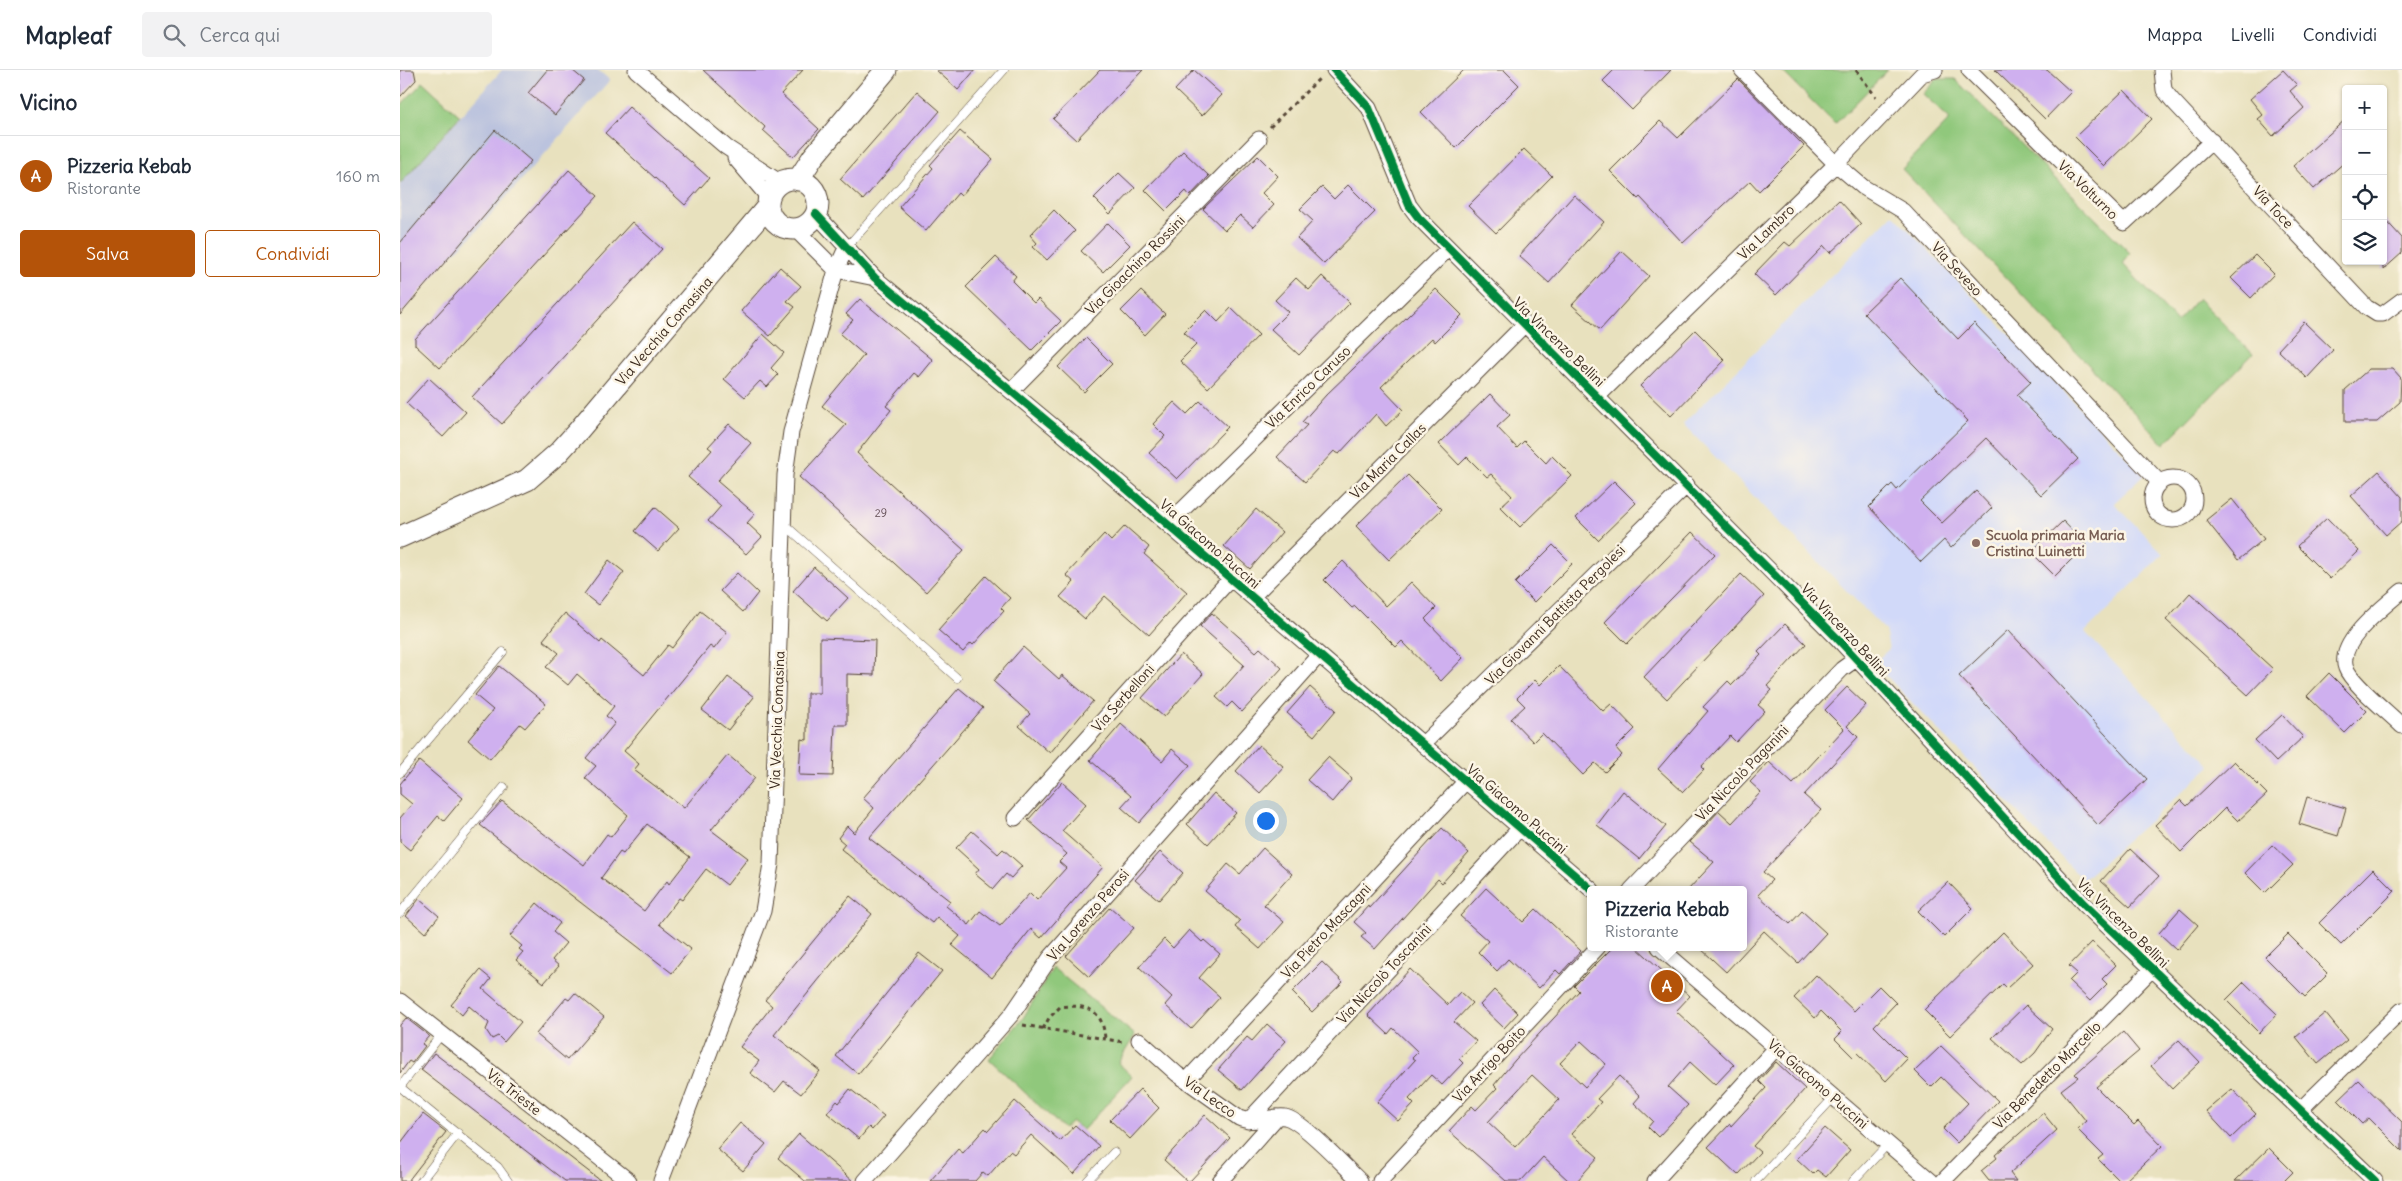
<!DOCTYPE html>
<html lang="it">
<meta charset="utf-8">
<style>
:root{--surface:#fff;--page:#f2f2f3;--text:#1f2937;--muted:#747a83;--line:#e0e1e3;--accent:#b45309}
body{margin:0;font-family:Delius,sans-serif;background:var(--page);color:var(--text)}
.controls{position:absolute;right:15px;top:15px;display:grid;overflow:hidden;border-radius:5px;box-shadow:0 1px 4px #0004}
.controls button{width:45px;height:45px;display:grid;place-items:center;padding:0;border:0;border-bottom:1px solid var(--line);background:var(--surface);color:var(--text);font:25px sans-serif}
.you{position:absolute;left:865px;top:750px;width:18px;height:18px;margin:-12px;border:4px solid #fff;border-radius:50%;background:#1a73e8;box-shadow:0 0 0 8px #1a73e833}
.badge{display:grid;place-items:center;width:32px;height:32px;border-radius:50%;background:var(--accent);color:#fff;font-size:16px;font-weight:700}
.pin{position:absolute;translate:-50% -50%;border:2px solid #fff;box-shadow:0 1px 5px #0006}
.popup{position:absolute;left:1187px;top:816px;width:160px;height:65px;box-sizing:border-box;display:grid;place-content:center;border-radius:5px;background:var(--surface);filter:drop-shadow(0 1px 4px #0005);font-size:16px;white-space:nowrap;color:var(--muted)}
.popup b{font-size:19px;color:var(--text)}
.popup::after{content:'';position:absolute;left:50%;top:100%;margin-left:-10px;border:10px solid transparent;border-top-color:var(--surface)}
.list{margin:0;padding:0;list-style:none}
h2{display:flex;justify-content:space-between;align-items:center;height:65px;margin:0;padding:0 20px;font-size:21px}
h2 small{font-size:16px;font-weight:400;color:var(--muted)}
.list li{display:grid;grid-template-columns:32px 1fr auto;gap:15px;align-items:center;box-sizing:border-box;height:80px;padding:0 20px;border-top:1px solid var(--line)}
.list b{display:block;font-size:19px;white-space:nowrap}
.list p{margin:0;font-size:16px;white-space:nowrap;color:var(--muted)}
.list em{font-size:16px;font-style:normal;color:var(--muted)}
.actions{display:flex;gap:10px;padding:15px 20px}
.actions a{flex:1;padding:11px 0;border:1px solid var(--accent);border-radius:5px;text-align:center;font-size:18px;color:var(--accent)}
.actions .main{background:var(--accent);color:#fff}
.icon{flex:none;width:28px;height:28px;fill:none;stroke:currentColor;stroke-width:2;stroke-linecap:round;stroke-linejoin:round}
.map{position:relative;flex:none;width:2002px;height:1111px;overflow:hidden}
header{display:flex;align-items:center;gap:30px;box-sizing:border-box;height:70px;padding:0 25px;background:var(--surface);border-bottom:1px solid var(--line)}
header strong{font-size:24px}
nav{display:flex;gap:28px;margin-inline-start:auto;font-size:18px}
.search{width:350px;height:45px;background:var(--page);display:flex;align-items:center;gap:12px;box-sizing:border-box;padding:0 18px;border-radius:5px;color:var(--muted);font-size:19px}
main{display:flex}
aside{flex:1;background:var(--surface)}
.map>svg:first-child{display:block}
</style>
<header>
<strong>Mapleaf</strong>
<div class="search"><svg class="icon" aria-label="search" viewBox="0 0 24 24"><circle cx="10" cy="10" r="6"/><path d="M15 15l6 6"/></svg>Cerca qui</div>
<nav><a>Mappa</a><a>Livelli</a><a>Condividi</a></nav>
</header>
<main>
<aside>
<h2>Vicino<small></small></h2>
<ul class="list">
<li><span class="badge">A</span><div><b>Pizzeria Kebab</b><p>Ristorante</p></div><em>160 m</em></li>
</ul>
<div class="actions"><a class="main">Salva</a><a>Condividi</a></div>
</aside>
<div class="map">
<svg width="2002" height="1111" viewBox="0 0 2002 1111">
<rect width="100%" height="100%" fill="#fcf5e5"/>
<filter id="ink" filterUnits="userSpaceOnUse"><feTurbulence type="fractalNoise" baseFrequency=".02" numOctaves="2"/><feDisplacementMap in="SourceGraphic" scale="10" xChannelSelector="R" yChannelSelector="G"/><feConvolveMatrix kernelMatrix="1 2 1 2 8 2 1 2 1" color-interpolation-filters="sRGB"/></filter>
<filter id="wash" filterUnits="userSpaceOnUse"><feTurbulence type="fractalNoise" baseFrequency=".0096" numOctaves="4" result="noise"/><feDisplacementMap in="SourceGraphic" scale="20" xChannelSelector="R" yChannelSelector="G"/><feGaussianBlur stdDeviation="1.12" result="paint"/><feColorMatrix in="noise" values="0 0 0 0 0 0 0 0 0 0 0 0 0 0 0 0 0 1.4 0 .05"/><feComposite in="paint" operator="in"/></filter>
<g filter="url(#wash)">
<rect width="100%" height="100%" fill="#e8e1be"/>
<path fill="#d1d9f9" d="M1493 144 1744 405 1714 433 1763 484 1685 562 1811 696 1683 810 1474 593 1489 579 1485 560 1283 354Z"/>
<path fill="#bbc3de" d="M102 0H198L210 10 73 165 0 236V114Z"/>
<path fill="#90c87b" stroke="#66794c" d="M1381 0H1488L1435 54Z
M1537 9H1555L1730 183 1723 194 1777 252 1798 228 1853 284 1764 374 1502 99 1550 49 1523 24Z
M23 12 60 46 0 114V36Z
M653 898 735 965 718 993 732 1006 683 1060 672 1052 664 1059 589 989 623 948Z"/>
<g id="blocks">
<path fill="#cfb0ef" fill-rule="evenodd" d="M0 0H14L16 10 0 27Z
M147 0H172L184 10 155 45 128 23Z
M303 0H403L381 24 419 59 393 87 363 60 365 57Z
M536 0H575L558 20Z
M700 0H743L676 70 653 49Z
M794 0 822 25 802 46 775 20Z
M1064 0H1104L1119 15 1056 78 1021 42Z
M1214 0H1271L1232 40 1203 11Z
M1595 0H1647L1671 22 1645 49Z
M1883 0 1897 15 1890 21 1904 38 1873 66 1858 49 1863 45 1850 29Z
M1338 9 1404 76 1359 121 1350 111 1283 173 1240 127 1238 129 1210 101 1260 51 1278 68Z
M1724 20 1752 49 1704 96 1675 67Z
M517 21 540 41 463 130 440 109Z
M229 37 309 108 285 135 205 63Z
M1946 49V91L1914 119 1893 96Z
M95 60 131 91 0 245V173Z
M560 61 593 89 561 126 558 123 526 161 499 137 533 98 530 95Z
M1124 79 1152 106 1096 163 1068 136Z
M783 81 809 106 790 126 786 121 766 141 745 120Z
M858 86 878 106 862 123 874 135 853 157 840 145 825 160 803 139Z
M169 100 198 126 40 298 15 275V269Z
M719 103 735 118 710 144 694 128Z
M948 115 975 142 924 194 897 168 913 151 900 139 922 117 934 129Z
M1174 125 1204 152 1149 213 1119 186Z
M1439 130 1461 154 1430 183 1424 176 1376 225 1354 204 1385 172 1390 176Z
M654 140 675 161 647 190 633 177 637 173 630 165Z
M1983 147 2002 168V183L1983 200Z
M232 152 262 179 102 354 72 327Z
M708 153 730 175 703 202 681 181Z
M1222 181 1249 206 1200 260 1172 235Z
M1855 185 1874 204 1851 228 1831 208Z
M596 187 616 206 612 211 634 233 638 229 661 251 632 280 566 217Z
M380 197 401 216 387 231 395 237 370 266 341 241Z
M922 206 950 233 899 285 871 259 888 242 875 230 896 208 909 220Z
M1500 208 1558 269 1574 253 1631 312 1617 325 1678 389 1641 425 1586 368 1520 431 1542 453 1576 421 1592 438 1551 478 1544 470 1521 492 1469 437 1492 414 1497 420 1568 351 1464 243Z
M1036 219 1062 245 1035 272 1032 268 981 317 1003 340 986 356 976 344 939 384 934 381 905 412 877 387 907 355 902 352 926 325Z
M741 221 765 244 745 265 721 241Z
M460 229 533 290 519 307 514 303 486 336 491 340 457 383 564 480 526 522 399 407 446 355 422 336 464 285 440 264 453 250 446 244Z
M831 238 859 265 808 318 780 291 797 274 784 262 806 240 818 252Z
M1904 252 1933 280 1907 308 1878 280Z
M1295 260 1325 290 1271 346 1240 316Z
M363 264 384 283 371 298 378 305 367 317 360 311 345 327 324 309Z
M686 268 712 294 684 322 658 297Z
M1969 299H1993L2001 308 2000 332 1977 352H1945V320Z
M29 308 66 342 43 367 6 333Z
M1090 324 1110 345 1097 357 1117 378 1124 371 1146 393 1152 386 1172 406 1120 457 1100 437 1112 426 1091 404 1087 407 1067 387 1059 395 1039 374Z
M800 331 828 357 777 409 749 383 765 366 753 354 774 332 787 344Z
M329 354 351 373 317 411 355 444 347 453 362 467 346 484 308 451 321 436 288 407 312 380 308 377Z
M1979 401 2002 427V451L1986 465 1951 426Z
M1008 405 1042 439 989 490 956 456Z
M1214 411 1236 433 1198 470 1176 448Z
M1832 429 1864 469 1838 490 1806 450Z
M255 437 279 458 258 481 235 461Z
M856 439 882 462 850 499 824 476Z
M1927 448 1959 481 1930 509 1897 476Z
M1663 451 1686 475 1655 506 1631 482Z
M725 456 749 477 744 484 787 522 749 565 705 526 685 549 660 527 674 512 666 505 704 464 711 471Z
M1292 462 1315 484 1227 574 1205 552Z
M1153 475 1172 494 1134 532 1115 513Z
M209 490 224 502 198 535 184 524Z
M943 491 986 536 1011 512 1036 538 1025 549 1063 588 1041 611 1002 571 996 577 955 536 952 538 924 510Z
M414 497 448 528 427 551 393 521Z
M337 503 358 523 343 542 320 521Z
M1341 504 1364 526 1267 629 1244 607Z
M586 506 610 528 601 538 604 541 573 575 571 573 563 582 538 560Z
M1790 523 1873 599 1848 625 1766 550Z
M300 541 327 562 314 579 310 576 224 681 239 694 234 700 284 738 328 685 355 708 311 760 348 788 327 815 306 799 282 830 279 828 259 854 291 879 272 903 80 755 102 731 184 795 207 764 211 767 228 745 185 708 196 696 186 688 215 653 206 646 214 636 177 604 168 615 146 597 159 583 143 570 165 543 200 573 202 570 244 605 268 575 272 578ZM247 754 290 787 269 814 267 811 244 841 201 808 220 782 223 784Z
M812 543 856 582 860 578 882 598 842 642 832 632 827 637 816 627 844 595 800 556Z
M1385 554 1406 574 1367 616 1372 620 1358 635 1365 641 1336 672 1330 666 1301 697 1304 700 1283 722 1258 699 1308 641 1303 637 1328 611 1332 615 1361 585 1358 582Z
M1608 560 1747 709 1698 755 1559 606Z
M420 568 475 570 474 605 447 604V655H435L433 706 399 705 401 669 407 670V623H420Z
M623 577 659 609 662 605 693 631 650 683 619 656 630 644 593 611Z
M781 584 803 604 764 647 742 628Z
M99 596 146 634 125 658 120 654 90 689 68 670 93 640 75 625Z
M1159 596 1203 641 1211 634 1235 659 1216 678 1222 685 1205 702 1195 693 1183 705 1142 663 1133 672 1111 649 1125 636 1117 628 1135 610 1140 615Z
M1929 603 1967 641 1945 663 1907 626Z
M328 607 354 627 328 660 302 640Z
M910 617 936 640 914 666 887 643Z
M1447 617 1466 635 1447 656 1458 667 1404 725 1421 740 1363 802 1372 810 1358 825 1390 854 1402 841 1426 863 1398 893 1364 861 1326 902 1299 877H1343V820H1288L1314 792 1290 772 1319 741 1332 753 1361 722 1350 712 1369 692 1393 714 1444 659 1425 640Z
M559 618 583 638 469 768 550 831 546 836 569 855 580 841 600 856 630 823 637 830 666 798 659 792 667 784 628 750 662 712 686 734 662 761 703 797 641 868 631 859 592 908 552 875 560 866 537 847 532 853 497 825 441 779 445 774 438 768 447 756 454 763 474 738 463 728Z
M1882 645 1903 667 1876 692 1855 670Z
M721 654 762 691 772 679 790 695 739 753 721 737 731 726 690 690Z
M859 675 884 697 860 723 836 701Z
M928 687 952 708 932 732 907 710Z
M19 691 63 728 44 751 38 746 10 780 0 772V748L12 734 0 724V714Z
M1834 691 1867 724 1838 751 1825 738 1781 782 1755 755 1781 730 1787 736Z
M1223 721 1266 756 1239 789 1197 755Z
M814 723 836 743 808 774 787 754Z
M1907 727 1946 738 1938 766 1899 754Z
M1042 758 1069 783 1042 813 1038 809 975 879 961 867 966 863 954 852 968 836 969 838Z
M572 761 598 784 603 779 622 796 611 808 606 804 593 819 575 804 579 799 556 778Z
M1872 775 1893 795 1865 823 1845 803Z
M863 778 892 804 864 835 884 852 860 879 835 857 840 851 805 821 828 794 840 804Z
M1730 779 1759 806 1730 837 1701 811Z
M760 782 783 803 759 830 735 810Z
M1973 799 1995 821 1941 875 1919 853Z
M1548 812 1573 838 1544 867 1518 841Z
M1086 818 1123 852 1136 839 1181 881 1160 904 1156 900 1139 918 1108 889 1097 901 1078 882 1088 871 1060 846Z
M450 826 472 844 374 965 420 1001 401 1024 384 1011 375 1022 350 1003 359 991 340 977 372 936 365 930Z
M19 829 39 846 25 863 6 846Z
M137 833 160 853 153 862 166 873 152 890 159 896 144 913 116 890 123 882 119 879 122 876 110 866Z
M710 837 734 858 689 907 666 886Z
M1780 839 1798 855 1777 880 1759 863Z
M789 860 802 872 804 870 820 884 799 908 820 927 791 959 765 935 772 927 739 897 764 869 773 878Z
M1603 862 1633 894 1607 918 1603 914 1550 966 1524 940Z
M1888 864 1928 904 1905 927 1865 887Z
M1692 872 1716 895 1702 909 1707 914 1690 931 1669 911 1677 903 1669 896Z
M1213 877H1236L1290 926 1276 941 1334 995 1315 1015 1290 992 1268 1017 1288 1035 1258 1067 1248 1057 1253 1051 1234 1033 1240 1026 1219 1006 1197 1029 1201 1032 1171 1064 1198 1087 1177 1111H1169L1143 1087 1121 1111H1106L1049 1061 1072 1036 1076 1040 1097 1018 1094 1015 1115 990 1179 921 1174 916ZM1181 971 1206 994 1185 1017 1160 993ZM1132 1005 1159 1030 1115 1077 1088 1052Z
M519 883 542 901 458 1004 436 986Z
M922 892 943 912 912 942 892 922Z
M1010 899 1048 935 1060 922 1072 933 1054 952 1076 971 1059 989 1063 993 1042 1015 1031 1005 1009 1029 1014 1034 998 1051 977 1032 1015 990 1012 988 1018 982 993 958 988 964 968 945Z
M80 900 91 909 83 919 121 952 104 972 98 966 92 969 86 960 89 953 69 936 62 945 51 935Z
M1416 905 1454 941 1479 916 1496 933 1474 956 1507 989 1486 1011 1457 983 1453 987 1435 969 1442 962 1421 941 1415 948 1394 928Z
M1844 912 1877 944 1859 963 1826 930Z
M1094 920 1118 943 1104 958 1080 935Z
M175 923 204 947 167 990 136 964 166 928 169 930Z
M1626 935 1652 959 1635 983 1622 995 1592 968Z
M1925 943 1947 970 1918 994 1896 967Z
M6 948 29 966 22 974 25 976 12 993 9 991 0 1003V955Z
M867 954 886 971 842 1020 818 1000 847 967 852 971Z
M1723 962 1739 981 1696 1017 1734 1055 1738 1051 1762 1076 1725 1111H1720L1698 1089 1703 1085 1677 1059 1686 1051 1661 1020 1678 1007 1675 1004Z
M1779 970 1800 992 1772 1019 1751 996Z
M1541 976 1598 1031 1557 1073 1543 1059 1568 1033 1541 1007 1531 1017 1515 1001Z
M34 983 201 1111H165L21 1000Z
M1376 992 1405 1019 1353 1076 1360 1082 1338 1105 1308 1077 1330 1054 1331 1056 1366 1018 1359 1011Z
M1959 1010 2002 1052V1081L1969 1048 1962 1054 1938 1030Z
M450 1019 484 1046 472 1060 469 1057 459 1069 427 1043 437 1031 439 1033Z
M740 1019 759 1038 730 1069 710 1050Z
M1832 1019 1856 1044 1831 1068 1806 1041Z
M615 1031 660 1071 675 1055 699 1076 674 1104 631 1065 614 1084 610 1081 588 1106 583 1102 575 1111H530L558 1079 563 1083 585 1058 588 1061Z
M1643 1043 1657 1060 1610 1103 1616 1111H1589L1581 1101 1597 1088 1595 1085Z
M23 1044 46 1062 8 1111H0V1074Z
M805 1045 830 1068 790 1111H787L764 1090Z
M340 1053 366 1074 343 1101 317 1079Z
M1425 1058 1450 1080 1426 1107 1417 1100 1413 1104 1397 1089Z
M399 1064 453 1111H405L378 1088Z
M1869 1078 1893 1102 1884 1111H1835Z"/>
</g>
</g>
<g filter="url(#ink)">
<use href="#blocks" fill-opacity="0" stroke="#554536" stroke-width="1"/>
<g fill="none" stroke-linecap="round" stroke-linejoin="round">
<defs>
<path id="lane" d="M446 178 604 0
M384 454 557 608
M0 703 103 582
M0 843 104 717
M41 965 0 1017 98 1097 108 1111
M21 1111 58 1063
M687 1111 714 1082
M1356 1111 1434 1027
M1453 1111 1488 1074"/>
<path id="street" d="M236 0 326 77 381 113
M934 0 969 38 1009 135 1018 147 1437 568 1684 834 1975 1111
M1342 0 1436 94 1463 117 1503 141 1760 413
M1569 0 1724 153 1812 71
M1762 0 1764 20 1772 30 1966 237 1977 244H1983L2002 230
M335 88 369 128
M416 144 475 208 671 371 1192 820
M395 159 436 200 475 208
M611 321 859 69
M1197 327 1436 94 1522 4 1535 0
M1752 429a21 21 0 1 1 42 0a21 21 0 1 1-42 0Z
M768 454 1048 179
M2002 521C1985 536 1936 572 1946 598 1951 613 1989 643 2002 656
M852 527 1124 255
M1023 674 1287 415
M615 748 831 508
M1231 820 1442 599 1456 589
M1259 877 1531 1111
M0 931 229 1111
M739 970 777 1004 839 1048C854 1055 870 1045 885 1047 902 1050 945 1097 960 1111
M786 1011 1066 711
M1901 1039 2002 940
M848 1051 1120 758
M261 1111 363 841 371 794 385 405 391 362 436 200 446 178
M465 1111 612 944 650 888 919 585
M820 1111 877 1047
M980 1111 1198 877
M1255 1111 1376 978
M1543 1111 1752 899"/>
<path id="secondary" d="M368 134a25 25 0 1 1 50 0a25 25 0 1 1-50 0Z
M398 110 413 87 486 0
M0 467 127 410 158 383 178 361 368 136"/>
</defs>
<use href="#lane" stroke="#554536" stroke-width="9"/>
<use href="#street" stroke="#554536" stroke-width="17"/>
<use href="#secondary" stroke="#554536" stroke-width="23"/>
<path stroke="#554536" stroke-width="3" stroke-dasharray="4 4" stroke-linecap="butt" d="M1456 0 1476 27
M870 57 921 7
M623 955 723 972
M643 959 649 948 660 937C687 934 703 939 705 969"/>
<use href="#lane" stroke="#fff" stroke-width="8"/>
<use href="#street" stroke="#fff" stroke-width="15"/>
<use href="#secondary" stroke="#fff" stroke-width="21"/>
<defs>
<path id="cycleway" d="M934 0 969 38 1009 135 1018 147 1437 568 1684 834 1975 1111
M416 144 475 208 671 371 1192 820"/>
</defs>
<use href="#cycleway" stroke="#fcf5e5" stroke-width="11"/>
<use href="#cycleway" stroke="#00873e" stroke-width="8"/>
</g>
</g>
<circle fill="#8d6e63" stroke="#fcf5e5" stroke-width="2" cx="1576" cy="473" r="5"/>
<g text-anchor="middle" dominant-baseline="central" stroke-width="5" stroke-linejoin="round" paint-order="stroke">
<g font-size="11" fill="#604c52">
<text x="481" y="443">29</text>
</g>
<g font-size="14" fill="#3b2a1e" stroke="#fcf5e5">
<text transform="translate(1688 120) rotate(44)">Via Volturno</text>
<text transform="translate(1873 137) rotate(47)">Via Toce</text>
<text transform="translate(1366 162) rotate(-44)">Via Lambro</text>
<text transform="translate(735 195) rotate(-45)">Via Gioachino Rossini</text>
<text transform="translate(1557 199) rotate(47)">Via Seveso</text>
<text transform="translate(264 261) rotate(-49)">Via Vecchia Comasina</text>
<text transform="translate(1159 272) rotate(44)">Via Vincenzo Bellini</text>
<text transform="translate(908 317) rotate(-44)">Via Enrico Caruso</text>
<text transform="translate(988 391) rotate(-45)">Via Maria Callas</text>
<text transform="translate(810 474) rotate(41)">Via Giacomo Puccini</text>
<text transform="translate(1155 545) rotate(-45)">Via Giovanni Battista Pergolesi</text>
<text transform="translate(1445 560) rotate(47)">Via Vincenzo Bellini</text>
<text transform="translate(723 628) rotate(-48)">Via Serbelloni</text>
<text transform="translate(377 650) rotate(-88)">Via Vecchia Comasina</text>
<text transform="translate(1342 703) rotate(-46)">Via Niccolò Paganini</text>
<text transform="translate(1117 739) rotate(41)">Via Giacomo Puccini</text>
<text transform="translate(688 845) rotate(-49)">Via Lorenzo Perosi</text>
<text transform="translate(1723 853) rotate(44)">Via Vincenzo Bellini</text>
<text transform="translate(926 861) rotate(-47)">Via Pietro Mascagni</text>
<text transform="translate(984 904) rotate(-47)">Via Niccolò Toscanini</text>
<text transform="translate(1089 994) rotate(-47)">Via Arrigo Boito</text>
<text transform="translate(1647 1005) rotate(-45)">Via Benedetto Marcello</text>
<text transform="translate(1418 1014) rotate(41)">Via Giacomo Puccini</text>
<text transform="translate(114 1022) rotate(38)">Via Trieste</text>
<text transform="translate(810 1027) rotate(35)">Via Lecco</text>
</g>
<g font-size="14" font-weight="bold" fill="#785e54" stroke="#fcf5e5" text-anchor="start">
<text x="1586" y="465">Scuola primaria Maria<tspan x="1586" dy="16">Cristina Luinetti</tspan></text>
</g>
</g>
</svg>
<div class="controls">
<button>+</button>
<button>−</button>
<button><svg class="icon" aria-label="locate" viewBox="0 0 24 24"><circle cx="12" cy="12" r="6"/><path d="M12 2v4M12 18v4M2 12h4M18 12h4"/></svg></button>
<button><svg class="icon" aria-label="layers" viewBox="0 0 24 24"><path d="M12 4l9 5-9 5-9-5zM3 14l9 5 9-5"/></svg></button>
</div>
<div class="you"></div>
<div class="pin badge" style="left:1267px;top:916px">A</div>
<div class="popup"><b>Pizzeria Kebab</b>Ristorante</div>
</div>
</main>
